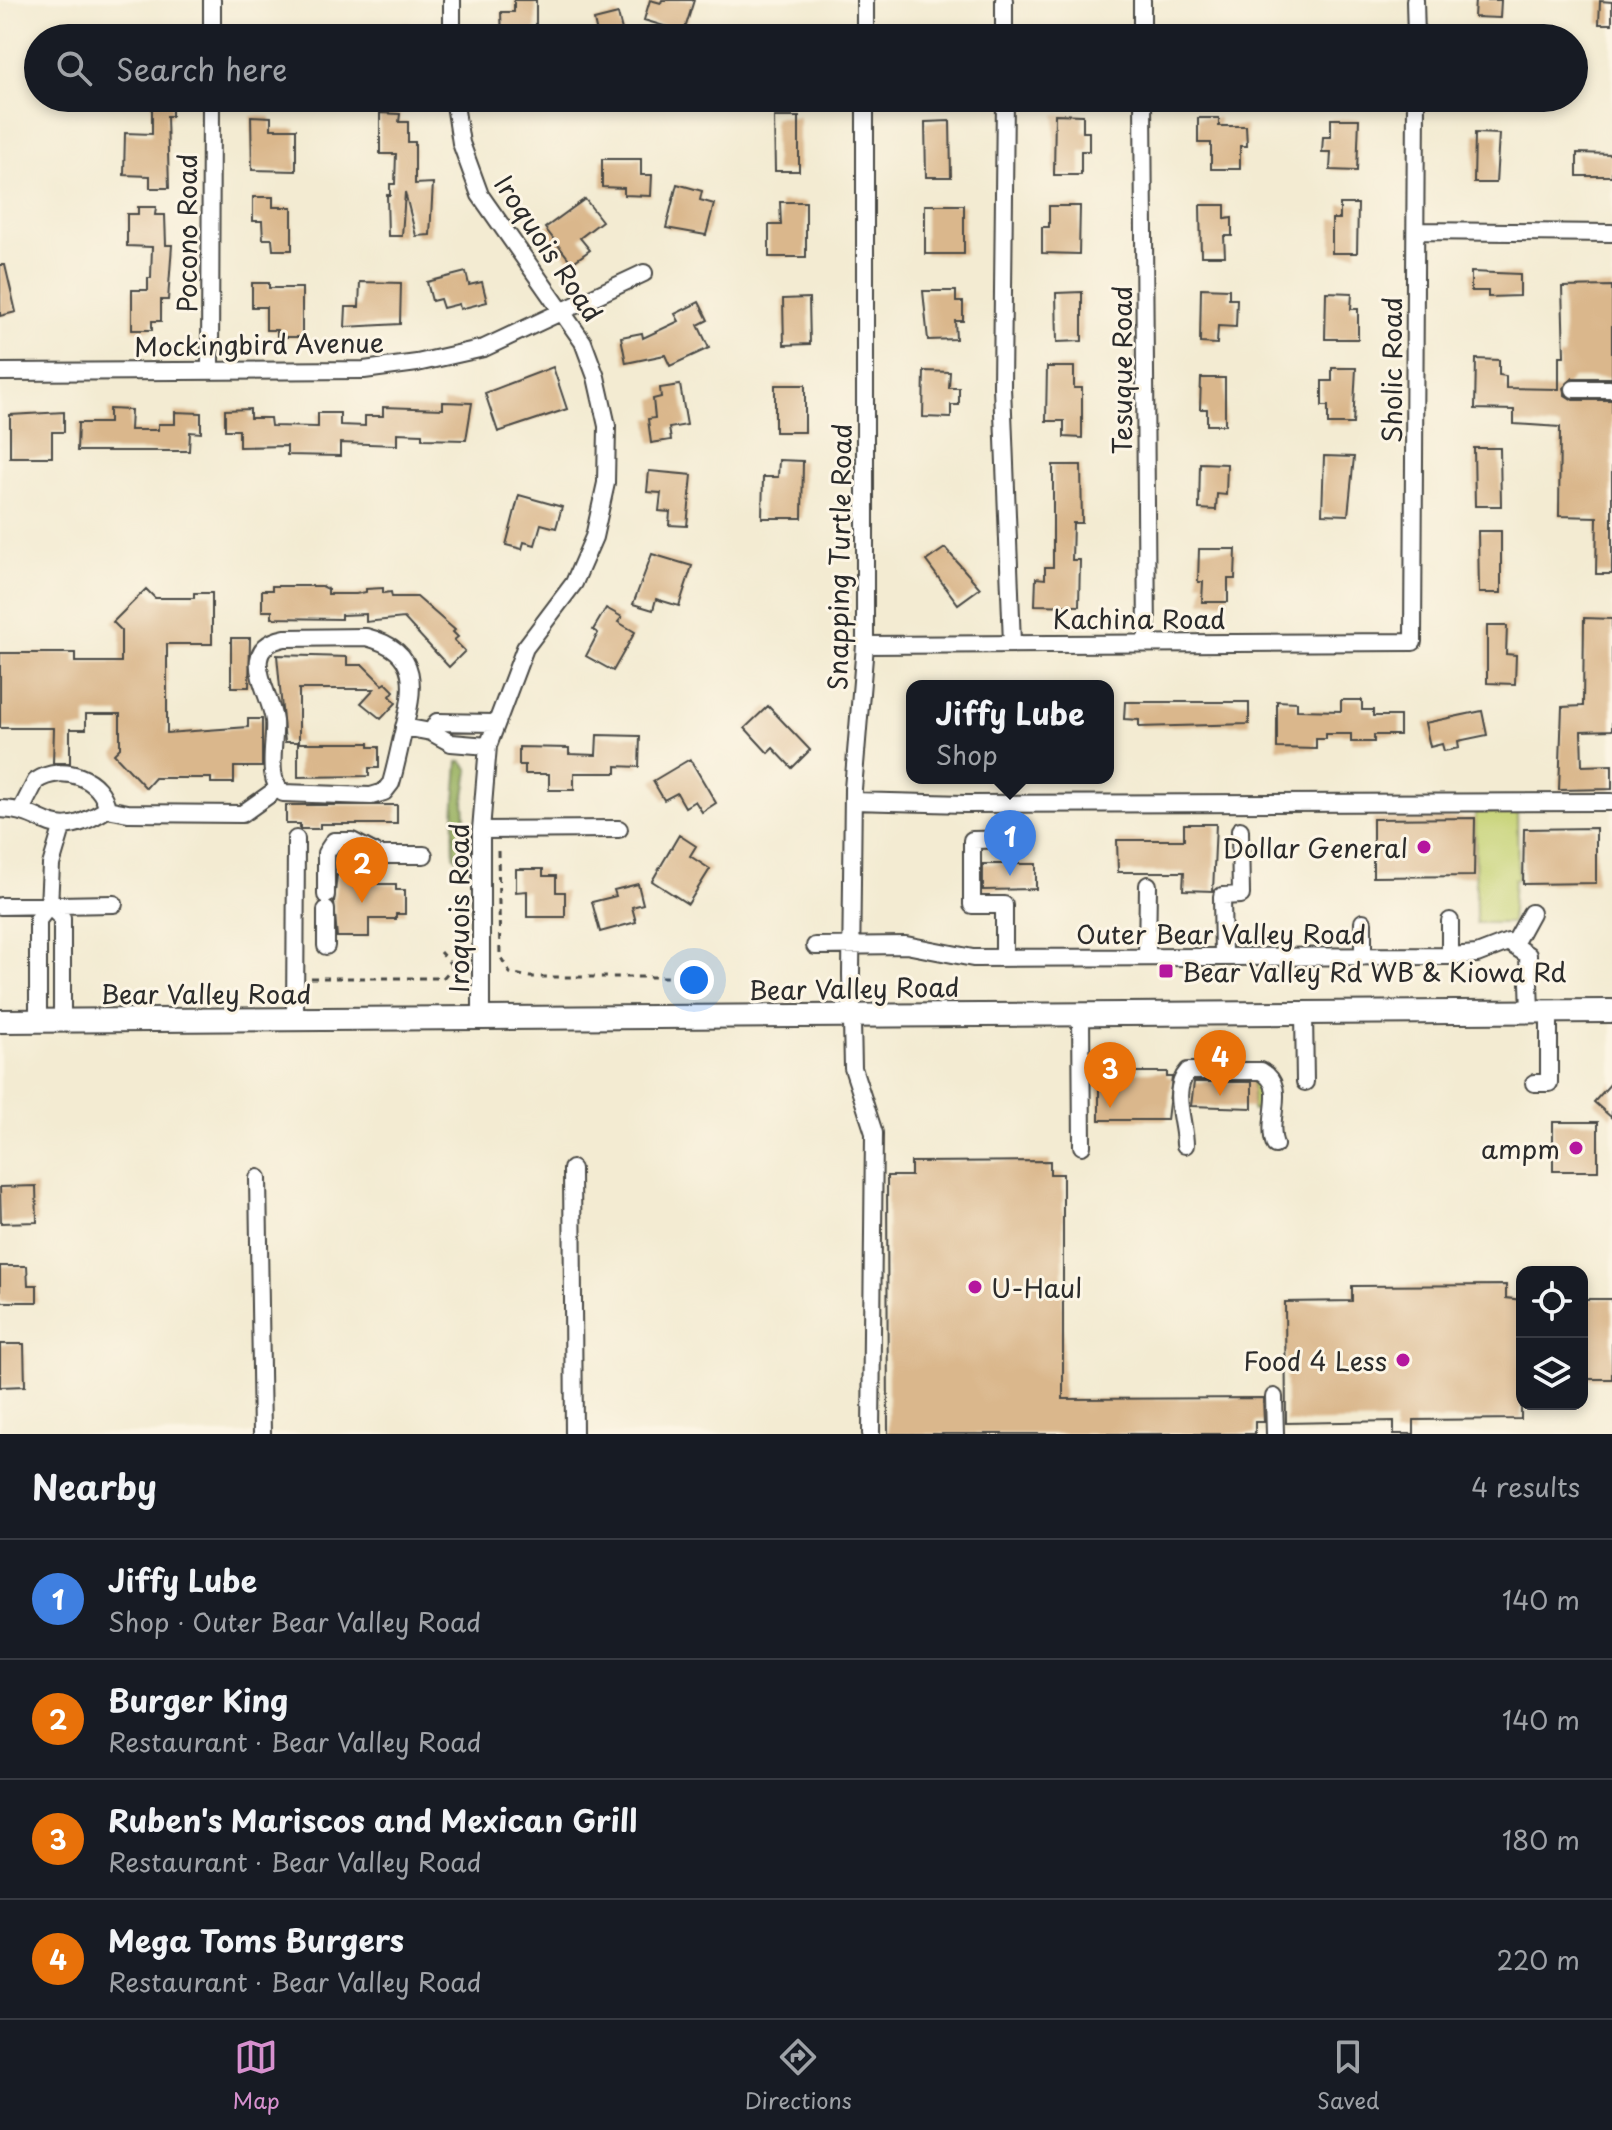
<!DOCTYPE html>
<meta charset="utf-8">
<style>
:root{--surface:#171b24;--page:#20242c;--text:#f1f3f6;--muted:#9ea1a6;--line:#363941;--accent:#d690ce}
body{margin:0;font-family:"Playpen Sans",sans-serif;background:var(--page);color:var(--text)}
.controls{position:absolute;right:24px;bottom:24px;display:grid;overflow:hidden;border-radius:16px;box-shadow:0 4px 12px #0003}
.controls button{width:72px;height:72px;display:grid;place-items:center;padding:0;border:0;border-bottom:2px solid var(--line);background:var(--surface);color:var(--text);font:40px sans-serif}
.you{position:absolute;left:694px;top:980px;width:28px;height:28px;margin:-20px;border:6px solid #fff;border-radius:50%;background:#1a73e8;box-shadow:0 0 0 12px #1a73e833}
.badge{display:grid;place-items:center;width:52px;height:52px;border-radius:50%;background:var(--accent);color:#fff;font-size:26px;font-weight:700}
.pin{position:absolute;translate:-50% -66px;filter:drop-shadow(0 2px 4px #0008)}
.pin::after{content:'';position:absolute;top:42px;width:28px;height:24px;background:inherit;clip-path:polygon(0 0,100% 0,50% 100%)}
.popup{position:absolute;left:906px;top:680px;width:208px;height:104px;box-sizing:border-box;display:grid;place-content:center;border-radius:16px;background:var(--surface);filter:drop-shadow(0 2px 6px #0005);font-size:26px;white-space:nowrap;color:var(--muted)}
.popup b{font-size:30px;color:var(--text)}
.popup::after{content:'';position:absolute;left:50%;top:100%;margin-left:-16px;border:16px solid transparent;border-top-color:var(--surface)}
.list{margin:0;padding:0;list-style:none}
h2{display:flex;justify-content:space-between;align-items:center;height:104px;margin:0;padding:0 32px;font-size:34px}
h2 small{font-size:26px;font-weight:400;color:var(--muted)}
.list li{display:grid;grid-template-columns:52px 1fr auto;gap:24px;align-items:center;box-sizing:border-box;height:120px;padding:0 32px;border-top:2px solid var(--line)}
.list b{display:block;font-size:30px;white-space:nowrap}
.list p{margin:0;font-size:26px;white-space:nowrap;color:var(--muted)}
.list em{font-size:26px;font-style:normal;color:var(--muted)}
.icon{flex:none;width:44px;height:44px;fill:none;stroke:currentColor;stroke-width:2;stroke-linecap:round;stroke-linejoin:round}
.map{position:relative;flex:none;width:1612px;height:1434px;overflow:hidden}
.search{position:absolute;background:var(--surface);box-shadow:0 4px 12px #0003;left:24px;right:24px;top:24px;height:88px;display:flex;align-items:center;gap:20px;box-sizing:border-box;padding:0 28px;border-radius:44px;color:var(--muted);font-size:30px}
.sheet{height:584px;background:var(--surface)}
nav{display:flex;justify-content:space-around;align-items:center;box-sizing:border-box;height:112px;border-top:2px solid var(--line);background:var(--surface);font-size:22px;color:var(--muted)}
nav a{display:grid;justify-items:center;gap:4px}
nav .on{color:var(--accent)}
.map>svg:first-child{display:block}
</style>
<div class="map">
<svg width="1612" height="1434" viewBox="0 0 1612 1434">
<rect width="100%" height="100%" fill="#fcf5e5"/>
<filter id="ink" filterUnits="userSpaceOnUse"><feTurbulence type="fractalNoise" baseFrequency=".0125" numOctaves="2"/><feDisplacementMap in="SourceGraphic" scale="16" xChannelSelector="R" yChannelSelector="G"/><feConvolveMatrix kernelMatrix="1 2 1 2 8 2 1 2 1" color-interpolation-filters="sRGB"/></filter>
<filter id="wash" filterUnits="userSpaceOnUse"><feTurbulence type="fractalNoise" baseFrequency=".006" numOctaves="4" result="noise"/><feDisplacementMap in="SourceGraphic" scale="32" xChannelSelector="R" yChannelSelector="G"/><feGaussianBlur stdDeviation="1.8" result="paint"/><feColorMatrix in="noise" values="0 0 0 0 0 0 0 0 0 0 0 0 0 0 0 0 0 1.4 0 .05"/><feComposite in="paint" operator="in"/></filter>
<g filter="url(#wash)">
<rect width="100%" height="100%" fill="#f3ebd2"/>
<path fill="#c5d273" stroke="#787e4f" stroke-width="2" d="M1475 812H1517L1518 879H1514L1511 923H1476Z
M1252 1075 1271 1085 1262 1129 1261 1110H1252Z"/>
<path fill="#9cb465" stroke="#647048" stroke-width="2" d="M462 761 469 770 464 802 467 855 461 862 454 856C452 822 456 794 458 762Z"/>
<g id="blocks">
<path fill="#dab78c" d="M514 0H536V38H502L501 12H514Z
M650 0 661 3 662 0H694L684 32 644 20Z
M1475 0H1501L1500 18 1474 17Z
M1600 1 1612 2V24H1599Z
M618 14 624 38H598L594 20Z
M410 23V38H388V24Z
M152 98H172V116H167L169 188H150V176L124 175 125 133 152 134Z
M380 113 400 114 399 122H408V142H415V184L433 183 430 235 416 236 405 192 402 236H388L387 195H390V184H395L396 154H380Z
M1055 114 1083 115V132H1089V151H1081V175H1054Z
M251 116 271 117V129H296V171L252 170Z
M774 117H799V171H775Z
M1198 118H1219V126H1246L1247 146H1240V169H1211V143H1198Z
M1331 119H1359L1357 171 1330 170 1331 152H1322L1323 137H1331Z
M950 121 951 177H926L925 122Z
M1475 133 1499 134 1496 183H1474Z
M1577 153 1612 154V176H1577Z
M602 159H641V175H652L651 196 624 195V188L602 187Z
M677 184 702 191 700 200 714 204 706 235 666 228Z
M253 197H273V207H292V250H273L272 239H263L262 221H253Z
M585 199 602 221 580 238 590 250 572 263 545 228Z
M780 202H806V257H769V225H781Z
M1340 204H1358L1357 253H1332V219H1340Z
M925 205H964V254H925Z
M1200 205H1225V219L1232 218V236H1224L1225 256H1201Z
M1049 206H1080L1079 254 1042 253V227H1049Z
M138 207H156L155 215H165L166 245H172L168 300H161V321H152V330H132V290H148V278H151L152 247 127 246V214H138Z
M0 265H5L16 312 0 316Z
M466 272 469 285 482 282 487 302 460 309 459 304 443 308 440 299 432 301 427 282Z
M1471 272 1520 274V296L1488 297V291H1471Z
M360 282 401 283 400 324 345 327 346 307H359Z
M252 283H269V288H302V337H277V330H266V307H252Z
M1612 286V378H1573L1563 388 1565 395 1573 400H1612V574H1596L1597 517 1559 516 1560 427 1514 424V410L1475 409 1476 359 1499 360V375L1506 376V388L1559 389V356H1564L1562 287Z
M1201 288 1229 289V299H1237L1236 327 1218 326 1217 344 1200 343Z
M923 291H956V302H963V321H955L956 339 928 340Z
M1082 292V341L1057 342 1056 293Z
M1326 292 1352 293 1351 309H1358V339H1325Z
M809 298 810 344 784 345 783 299Z
M699 302 708 320 698 325 709 348 670 366 665 355 626 363 621 337 642 333 643 338 679 321 675 314Z
M553 367 567 409 498 432 485 393Z
M1047 367H1074V388H1082V438L1064 437V421H1046Z
M1332 368H1356L1353 424H1328V406H1322V381H1332Z
M924 371 950 372 949 388H959V405H951V418L923 417Z
M1201 378H1225V425H1207V409H1200Z
M680 385 687 425 669 428 671 440 651 443 648 419 655 418 653 399 661 397 660 388Z
M775 385H805V432H775Z
M443 402 472 403 466 440 422 439V434L397 433V445L340 443V456L287 455V446L239 447V430H225V410L250 409V418H270L271 426 318 427V413H340V425L365 426V416H383V407L443 409Z
M109 409 131 410 130 430H158V424H175V412L201 413V433L190 432 189 451H77L78 423H109Z
M64 412V432H52V457H10V415Z
M1474 448H1500L1501 506H1475Z
M1324 456 1354 457 1348 515 1322 514Z
M779 460 803 461 802 518H762L763 477H778Z
M1200 463 1227 464 1226 495 1217 494 1216 510 1199 509Z
M1053 465H1081L1082 523H1073L1072 560H1080L1079 606 1035 605 1036 578 1045 579V567H1053Z
M649 471 692 475 687 526 669 525 670 512 659 511 661 493 647 492Z
M519 495 562 507 556 528 541 524 535 545 524 542 522 549 506 545Z
M1478 531H1501V593H1479Z
M945 548 980 588 958 604 926 561Z
M1199 549H1236L1235 579H1228V602H1202L1203 582H1198Z
M652 554 692 566 679 606 656 599 653 610 633 604Z
M272 586H322L328 589V594H356L366 592V589L383 588V593L391 592 392 597H417L455 630 453 632 458 637 454 640 465 651 449 667 404 618 366 622V614L341 615V619L272 618V611H262V590H272Z
M146 589 155 598H194V593H212V644H167V733L248 727V719H262V767H234V783H211V778H155L146 788 114 754 120 748V714H86V729H70V763H53L54 728H0V653H75V662H121V630L113 622Z
M606 608 622 617 618 622 635 632 613 671 586 656 598 633 593 630Z
M1584 618 1612 619V730L1581 731 1582 766 1612 765V789L1559 790 1562 707 1583 706Z
M1487 626H1507L1506 654 1516 655 1515 684 1487 683Z
M231 638H250L249 687H231Z
M277 655 347 657V665H363L383 685 386 683 394 691 390 696 396 703 381 719 361 703 374 689H299V742H285Z
M1341 700H1362V710H1373V716H1400V735H1374V742H1351V734H1326V739H1316V749L1277 748V701L1297 702V710L1341 711Z
M1125 702H1249V724L1139 727V720L1124 719Z
M768 706 810 750 792 768 773 748 768 753 745 728Z
M1482 711 1487 735 1458 741 1459 748 1444 751 1442 744 1430 747 1425 723Z
M597 735 640 736 639 767 616 766V773H574V790H549V774H525V765H519V747L569 748V754L596 755Z
M298 743H369V747H379V768H369V776L298 777Z
M690 759 716 803 702 812 695 801 685 807 677 793 664 800 653 781Z
M286 805H397V824H320V829H300V824H286Z
M1475 818 1474 876 1373 877V819Z
M1184 824H1216L1213 891 1183 890 1184 872H1118L1117 840H1184Z
M1596 828V883L1523 884 1524 829Z
M679 835 696 846 690 856 710 869 688 904 652 881Z
M983 864H1036V889L983 890Z
M516 869H543V876H556V892H565V917H527V891L516 892Z
M337 875H378V884H396V890H405V914H396V919H369V937H337L334 902Z
M638 884 643 904 632 907 636 922 600 932 592 902 616 896 614 890Z
M1099 1072H1167V1077H1172L1167 1120H1099Z
M1194 1082H1252V1108L1191 1106Z
M1612 1082V1118L1594 1102Z
M1553 1122H1598V1171H1553Z
M1050 1161V1174H1063V1399L1263 1398 1264 1422H1255V1434H888L887 1176H911V1162Z
M36 1186 37 1222 1 1223 0 1187Z
M0 1266H27L28 1285H37V1302H0Z
M1506 1285V1298L1522 1300 1521 1419 1414 1420V1434H1394V1421L1286 1423 1285 1302 1352 1301V1286Z
M1582 1299H1612V1379H1582Z
M0 1344H24L25 1386 0 1387Z"/>
</g>
</g>
<g filter="url(#ink)">
<use href="#blocks" fill-opacity="0" stroke="#494844" stroke-width="2"/>
<g fill="none" stroke-linecap="round" stroke-linejoin="round">
<defs>
<path id="minor" d="M452 0V38
M1004 0V38
M1142 0V38
M1415 0 1416 38
M212 38V0
M865 38V0
M454 98 461 143 480 195 583 342 596 377 607 426 606 483 594 537 574 583 525 648 488 746 481 830V1020
M865 98V645L853 789 851 974 853 1068 874 1133 871 1434
M1005 98 1002 387 1012 643
M1143 98 1147 642
M1416 231 1612 233
M210 369 211 98
M0 372 364 370 417 363 484 348 644 273
M1574 389H1612
M366 637C422 651 414 688 403 733 399 750 396 766 391 783L384 792 371 796 283 793C265 780 276 741 274 721 271 692 235 648 285 638Z
M865 645 1413 642 1416 98
M404 727 431 732 451 743 488 746
M431 732 437 722 494 723
M853 801 965 804 1612 802
M0 809C51 810 48 846 107 809L128 813 242 814 277 789
M21 810 36 781C62 763 103 778 107 809
M481 830 619 829
M326 895V853L334 841H352L379 855H424
M0 906 114 904
M49 906 62 918V1021
M326 910V946
M1450 921V956
M1363 922V957
M1514 944 1531 913
M815 946 906 945 973 958 1450 956 1477 954 1508 942 1528 955 1530 1011
M1004 957V905H972V840L1025 839
M1147 957 1148 885
M1223 957 1222 896 1241 895 1240 830
M1304 1013 1305 1082
M1081 1014 1082 1146
M38 1021V920L49 906 51 865 62 828
M295 1021 296 839
M1534 1083H1549V1011
M1185 1145C1185 1121 1170 1091 1188 1071H1261C1289 1087 1265 1117 1275 1145
M572 1169 574 1434
M258 1178 262 1434
M1274 1397 1275 1434"/>
<path id="major" d="M0 1021 1612 1011"/>
</defs>
<use href="#minor" stroke="#494844" stroke-width="20"/>
<use href="#major" stroke="#494844" stroke-width="26"/>
<path stroke="#494844" stroke-width="3" stroke-dasharray="6 6" stroke-linecap="butt" d="M498 851 500 956 510 973 530 977H708
M440 952 455 969
M311 978H443L465 954"/>
<use href="#minor" stroke="#fff" stroke-width="16"/>
<use href="#major" stroke="#fff" stroke-width="22"/>
</g>
</g>
<g fill="#b5179e" stroke="#fcf5e5" stroke-width="3">
<circle cx="1424" cy="847" r="8"/>
<rect x="1158" y="963" width="16" height="16" rx="4"/>
<circle cx="1576" cy="1148" r="8"/>
<circle cx="975" cy="1287" r="8"/>
<circle cx="1403" cy="1360" r="8"/>
</g>
<g text-anchor="middle" dominant-baseline="central" stroke-width="6" stroke-linejoin="round" paint-order="stroke">
<g font-size="26" fill="#2b2b2b" stroke="#fcf5e5">
<text transform="translate(186 233) rotate(-90)">Pocono Road</text>
<text transform="translate(549 248) rotate(56)">Iroquois Road</text>
<text transform="translate(259 344) rotate(-1)">Mockingbird Avenue</text>
<text transform="translate(1121 370) rotate(-90)">Tesuque Road</text>
<text transform="translate(1391 370) rotate(-90)">Sholic Road</text>
<text transform="translate(839 557) rotate(-89)">Snapping Turtle Road</text>
<text x="1139" y="618">Kachina Road</text>
<text transform="translate(458 908) rotate(-90)">Iroquois Road</text>
<text x="1221" y="933">Outer Bear Valley Road</text>
<text transform="translate(854 988) rotate(-1)">Bear Valley Road</text>
<text x="206" y="993">Bear Valley Road</text>
</g>
<g font-size="26" fill="#2b2b2b" stroke="#fcf5e5" text-anchor="end">
<text x="1408" y="847">Dollar General</text>
<text x="1182" y="971" text-anchor="start">Bear Valley Rd WB &amp; Kiowa Rd</text>
<text x="1560" y="1148">ampm</text>
<text x="991" y="1287" text-anchor="start">U-Haul</text>
<text x="1387" y="1360">Food 4 Less</text>
</g>
</g>
</svg>
<div class="controls">
<button><svg class="icon" aria-label="locate" viewBox="0 0 24 24"><circle cx="12" cy="12" r="6"/><path d="M12 2v4M12 18v4M2 12h4M18 12h4"/></svg></button>
<button><svg class="icon" aria-label="layers" viewBox="0 0 24 24"><path d="M12 4l9 5-9 5-9-5zM3 14l9 5 9-5"/></svg></button>
</div>
<div class="you"></div>
<div class="pin badge" style="left:1010px;top:876px;background:#3f7fe0">1</div>
<div class="popup"><b>Jiffy Lube</b>Shop</div>
<div class="pin badge" style="left:362px;top:903px;background:#e8710a">2</div>
<div class="pin badge" style="left:1110px;top:1108px;background:#e8710a">3</div>
<div class="pin badge" style="left:1220px;top:1096px;background:#e8710a">4</div>
<div class="search"><svg class="icon" aria-label="search" viewBox="0 0 24 24"><circle cx="10" cy="10" r="6"/><path d="M15 15l6 6"/></svg>Search here</div>
</div>
<section class="sheet">
<h2>Nearby<small>4 results</small></h2>
<ul class="list">
<li><span class="badge" style="background:#3f7fe0">1</span><div><b>Jiffy Lube</b><p>Shop · Outer Bear Valley Road</p></div><em>140 m</em></li>
<li><span class="badge" style="background:#e8710a">2</span><div><b>Burger King</b><p>Restaurant · Bear Valley Road</p></div><em>140 m</em></li>
<li><span class="badge" style="background:#e8710a">3</span><div><b>Ruben's Mariscos and Mexican Grill</b><p>Restaurant · Bear Valley Road</p></div><em>180 m</em></li>
<li><span class="badge" style="background:#e8710a">4</span><div><b>Mega Toms Burgers</b><p>Restaurant · Bear Valley Road</p></div><em>220 m</em></li>
</ul>
</section>
<nav>
<a class="on"><svg class="icon" aria-label="map" viewBox="0 0 24 24"><path d="M3 6l6-2 6 2 6-2v14l-6 2-6-2-6 2zM9 4v14M15 6v14"/></svg>Map</a>
<a><svg class="icon" aria-label="directions" viewBox="0 0 24 24"><path d="M12 3l9 9-9 9-9-9zM9 14v-3h6M13 9l2 2-2 2"/></svg>Directions</a>
<a><svg class="icon" aria-label="saved" viewBox="0 0 24 24"><path d="M7 4h10v16l-5-4-5 4z"/></svg>Saved</a>
</nav>
